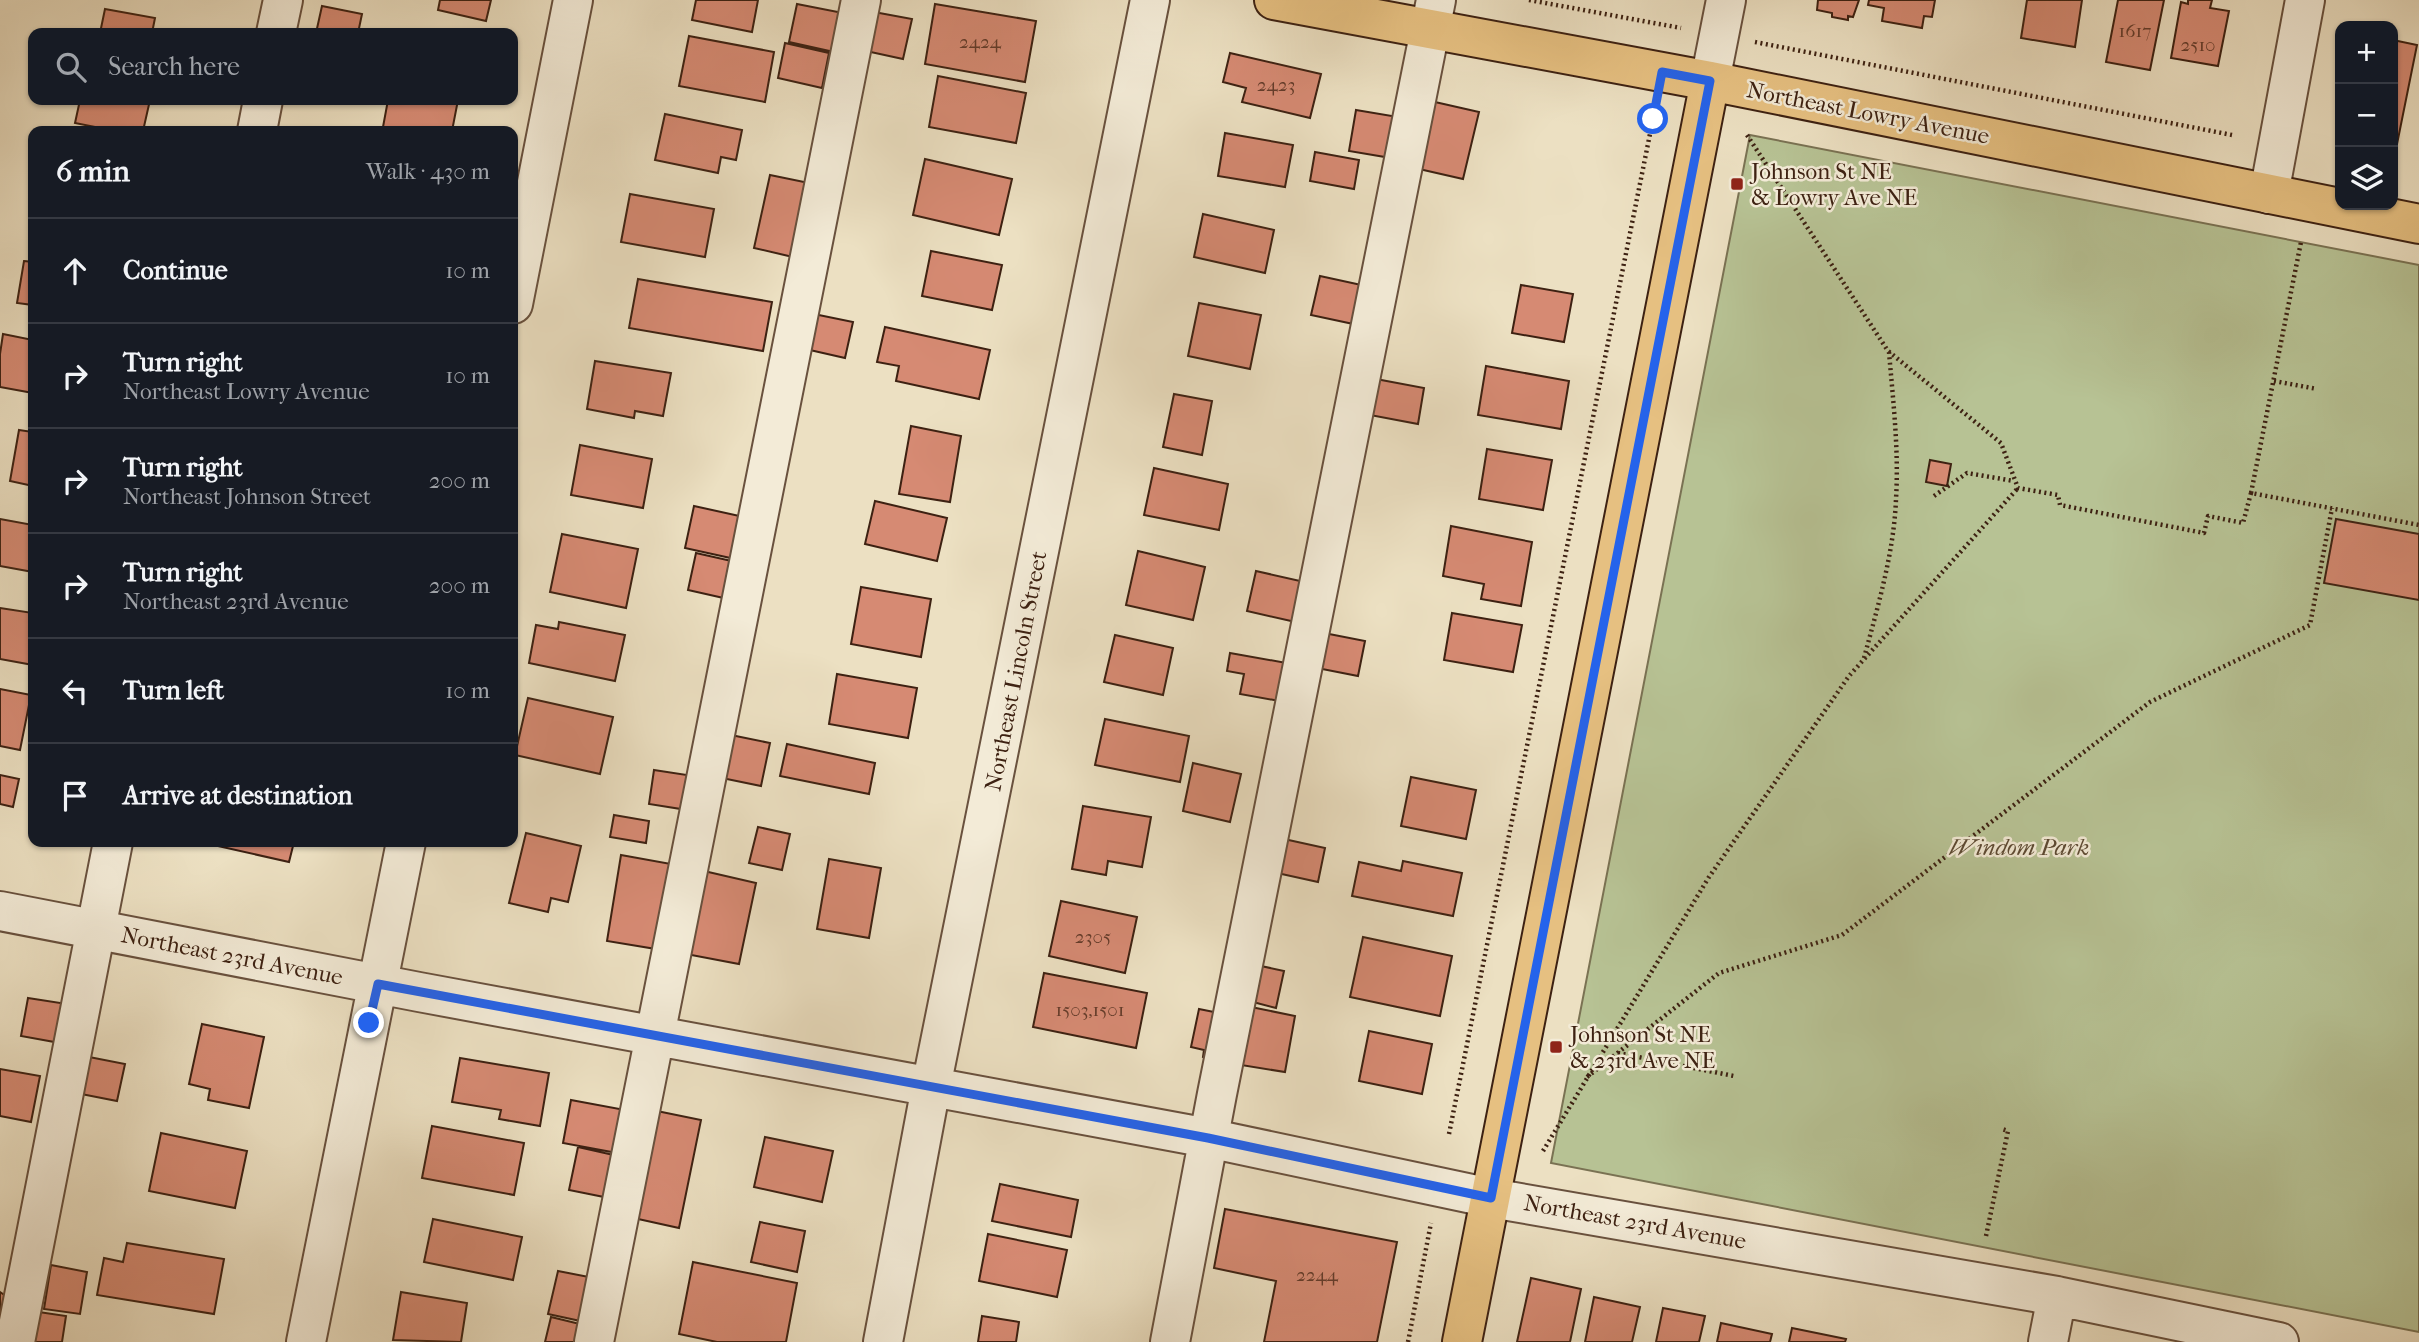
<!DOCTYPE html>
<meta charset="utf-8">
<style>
:root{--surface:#171b24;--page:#20242c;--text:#f1f3f6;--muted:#9ea1a6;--line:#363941}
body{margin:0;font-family:"IM FELL French Canon",serif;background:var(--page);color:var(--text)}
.controls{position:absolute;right:21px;top:21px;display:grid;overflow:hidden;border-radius:14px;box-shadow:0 2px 5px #0004}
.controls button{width:63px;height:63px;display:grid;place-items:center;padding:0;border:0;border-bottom:2px solid var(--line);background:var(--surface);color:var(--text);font:35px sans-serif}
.stop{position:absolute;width:21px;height:21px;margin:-16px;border:5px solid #2563eb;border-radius:50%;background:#fff}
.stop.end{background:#2563eb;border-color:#fff;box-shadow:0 2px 7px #0008}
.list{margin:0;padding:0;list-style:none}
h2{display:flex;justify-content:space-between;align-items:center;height:91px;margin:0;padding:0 28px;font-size:30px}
h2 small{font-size:23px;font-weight:400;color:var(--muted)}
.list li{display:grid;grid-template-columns:46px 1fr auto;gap:21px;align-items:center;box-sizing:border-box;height:105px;padding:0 28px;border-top:2px solid var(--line)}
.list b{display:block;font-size:26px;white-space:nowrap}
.list p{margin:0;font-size:23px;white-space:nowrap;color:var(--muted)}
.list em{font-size:23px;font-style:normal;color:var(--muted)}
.icon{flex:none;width:38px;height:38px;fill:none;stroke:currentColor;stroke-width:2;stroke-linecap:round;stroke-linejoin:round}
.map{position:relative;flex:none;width:2419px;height:1342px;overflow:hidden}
.search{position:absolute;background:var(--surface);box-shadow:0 2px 5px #0004;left:28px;top:28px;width:490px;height:77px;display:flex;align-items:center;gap:18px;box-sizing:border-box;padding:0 24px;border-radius:14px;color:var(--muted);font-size:26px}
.panel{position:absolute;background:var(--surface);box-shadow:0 2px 5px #0004;left:28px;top:126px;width:490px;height:721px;border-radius:14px}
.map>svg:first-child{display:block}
</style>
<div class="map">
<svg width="2419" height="1342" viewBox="0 0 2419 1342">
<rect width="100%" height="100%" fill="#ece0c2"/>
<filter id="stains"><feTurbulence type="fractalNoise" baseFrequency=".00286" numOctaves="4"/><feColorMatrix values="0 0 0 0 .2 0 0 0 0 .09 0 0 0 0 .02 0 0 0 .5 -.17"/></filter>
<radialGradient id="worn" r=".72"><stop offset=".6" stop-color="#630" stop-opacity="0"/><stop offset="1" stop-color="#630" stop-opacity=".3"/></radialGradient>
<path fill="#b7c294" stroke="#7a7253" stroke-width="2" d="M1750 135 2419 265V1332L1551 1163Z"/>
<path fill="#d68a73" stroke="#3d2112" stroke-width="2" d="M440 0H491L486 21 438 10Z
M696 0H758L752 32 692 20Z
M1818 0H1859L1853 17 1848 16V20L1832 17V13L1817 10Z
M1869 0H1935L1932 17 1924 16 1922 28 1882 21 1884 8 1868 5Z
M2027 0H2082L2075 47 2021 38Z
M2118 0H2164L2150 70 2106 62Z
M2188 0H2212L2210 8 2229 11 2218 66 2171 58 2181 2 2188 4Z
M797 4 843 13 834 52 789 42Z
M935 4 1036 21 1025 82 925 64Z
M322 6 362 14 358 33H316Z
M105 9 155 18 152 33H100Z
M874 12 912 19 903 59 866 51Z
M689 36 774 52 765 102 679 86Z
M2393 40 2417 45 2395 154H2393Z
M785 43 829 53 822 88 778 78Z
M1230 53 1321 74 1310 118 1242 102 1246 88 1223 82Z
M938 76 1026 93 1016 143 929 127Z
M80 100H150L143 131H115L75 123Z
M388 100H458L452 131H407L383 127Z
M1435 102 1479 112 1463 179 1419 169Z
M1356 110 1398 117 1391 158 1349 151Z
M665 114 742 130 736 160 721 157 718 173 655 160Z
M1225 133 1293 145 1285 187 1218 176Z
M1315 152 1359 160 1354 189 1310 181Z
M925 159 1012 179 999 235 913 215Z
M770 175 809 183 793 257 754 248Z
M630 194 714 209 705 257 621 242Z
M1203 214 1274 230 1265 273 1194 257Z
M931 251 1002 265 992 310 922 296Z
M24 261 33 262V305L17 303Z
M1320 276 1366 286 1358 325 1311 315Z
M638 279 772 302 763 351 629 328Z
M1521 285 1573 294 1564 342 1512 333Z
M1199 303 1261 315 1250 369 1188 356Z
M809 313 853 322 845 358 801 348Z
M885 327 990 350 979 399 896 381 899 366 877 362Z
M3 334 33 340V393L0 387V354Z
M595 361 671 373 663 416 635 411 634 418 587 409Z
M1486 366 1569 381 1561 429 1478 415Z
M1376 379 1424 388 1418 424 1370 415Z
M1174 394 1212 401 1202 455 1163 447Z
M911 426 961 436 950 502 899 494Z
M19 430 33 432V486L10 481Z
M580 445 652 459 643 508 571 495Z
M1487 449 1552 460 1543 510 1479 499Z
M1930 460 1951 464 1947 486 1926 482Z
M1154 468 1228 484 1219 530 1144 515Z
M875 501 947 518 937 561 865 544Z
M694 506 744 517 735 559 685 548Z
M0 519 33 525V572L0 566Z
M2336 519 2419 534V600L2324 583Z
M1451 526 1532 542 1521 606 1481 599 1484 584 1443 576Z
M562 534 638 549 626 608 550 592Z
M1138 551 1205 567 1193 620 1126 605Z
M696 553 736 562 728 599 688 590Z
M1256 571 1309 583 1300 623 1247 611Z
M861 587 931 599 921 657 851 644Z
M0 608 33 613V665L0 659Z
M1452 613 1522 625 1513 672 1444 660Z
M559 622 625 635 615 681 529 663 536 625 558 629Z
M1324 633 1365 641 1358 676 1317 668Z
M1115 635 1173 648 1163 695 1104 682Z
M1230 653 1292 664 1285 702 1240 694 1244 674 1227 671Z
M837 674 917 688 908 738 829 724Z
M0 689 31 695 20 750 0 746Z
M528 698 613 717 600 774 515 755Z
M1105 719 1189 736 1180 782 1095 765Z
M726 734 770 743 761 786 717 777Z
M787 744 875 763 869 794 780 776Z
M1193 763 1241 774 1230 822 1183 811Z
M654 770 687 775 681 809 649 804Z
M0 775 19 779 13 807 0 804Z
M1411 777 1476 790 1466 839 1401 826Z
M1083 806 1151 817 1142 867 1108 861 1106 875 1072 869Z
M614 815 649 821 646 843 610 837Z
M758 827 790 834 782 870 749 863Z
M526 833 581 846 568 902 551 898 548 912 509 903Z
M1284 839 1325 848 1318 882 1277 873Z
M200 842H294L289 862Z
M621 855 671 864 656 949 607 941Z
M829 859 881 868 869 938 817 929Z
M1403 861 1462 873 1453 916 1352 896 1359 862 1401 871Z
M704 871 756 883 739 964 686 954Z
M1061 901 1137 917 1125 973 1049 956Z
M1363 937 1452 956 1440 1016 1350 997Z
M1261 966 1284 971 1276 1008 1253 1002Z
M1044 973 1147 993 1136 1048 1033 1027Z
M28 998 67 1004 60 1043 21 1036Z
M1251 1007 1295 1016 1285 1072 1241 1065Z
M1199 1009 1224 1014 1214 1059 1203 1057 1204 1050 1191 1047Z
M202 1024 264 1037 249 1108 208 1100 210 1089 189 1084Z
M1369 1031 1432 1044 1422 1094 1359 1081Z
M84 1056 125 1064 117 1101 76 1093Z
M460 1058 549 1073 540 1126 499 1119 501 1110 452 1102Z
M0 1069 40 1076 31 1122 0 1116Z
M571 1100 625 1110 617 1153 563 1143Z
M652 1110 701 1120 679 1228 629 1217Z
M432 1126 524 1143 514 1195 422 1178Z
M161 1133 247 1151 235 1208 149 1191Z
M765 1137 833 1151 822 1202 754 1187Z
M578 1147 618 1156 609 1198 569 1190Z
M1000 1184 1078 1200 1071 1237 992 1221Z
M1225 1209 1397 1242 1377 1342H1264L1276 1281 1214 1268Z
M433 1219 522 1237 513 1280 424 1262Z
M760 1222 805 1231 797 1272 751 1262Z
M988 1234 1067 1250 1057 1297 979 1281Z
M127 1243 224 1259 214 1314 97 1295 104 1258 123 1262Z
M693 1262 797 1283 786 1342H717L679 1334Z
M51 1265 87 1272 80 1314 44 1309Z
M558 1271 594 1278 585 1322 548 1314Z
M1531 1278 1581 1289 1570 1342H1517Z
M0 1292 9 1298 0 1315Z
M401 1292 467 1303 461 1342 393 1340Z
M1594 1297 1640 1307 1632 1342H1585Z
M1663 1308 1705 1316 1699 1342H1656Z
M32 1311 66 1316 62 1342H27Z
M982 1316 1019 1322 1016 1342H978Z
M551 1317 584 1325 580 1342H545Z
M1721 1323 1772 1334 1770 1342H1717Z
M1792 1328 1846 1339 1845 1342H1789Z"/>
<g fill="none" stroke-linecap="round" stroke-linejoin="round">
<defs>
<path id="minor" d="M276 33 283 0
M1710 81 1726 0
M257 131 263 100
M2269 194 2305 0
M513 304 573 0
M0 911 419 992 1208 1138 1491 1198 2057 1296 2279 1342
M15 1342 113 842
M306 1342 406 842
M594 1342 861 0
M883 1342 931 1087 1150 0
M1170 1342 1217 1094 1436 0
M2048 1342 2057 1296"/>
<path id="major" d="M1274 0 1710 81 2419 224
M1462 1342 1710 81"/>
</defs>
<use href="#minor" stroke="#69513e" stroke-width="42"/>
<use href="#major" stroke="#3d2112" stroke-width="42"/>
<path stroke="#3d2112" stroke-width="4.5" stroke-dasharray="2 3.5" stroke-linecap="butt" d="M1529 0 1681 28
M1755 42 2232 135
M1747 135 1888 351 2001 443 2018 488 2058 495 2060 505 2204 533 2208 516 2243 523 2251 493 2419 525
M2274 381 2317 389
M2251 493 2301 242
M1934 496 1967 473 2014 481
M1864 658C1878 606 1894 552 1896 499 1899 450 1893 400 1889 352
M1618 1053 1734 1076
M1587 1077 1719 973 1842 935 2150 702 2310 625 2332 508
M1449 1134 1655 109
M1543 1151 1709 877 1849 676 2018 488
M1986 1236 2008 1131 2002 1129
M1408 1342 1431 1223"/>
<use href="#minor" stroke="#f3ebd7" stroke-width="38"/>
<use href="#major" stroke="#e6c081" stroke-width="38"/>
</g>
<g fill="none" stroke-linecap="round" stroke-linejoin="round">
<path stroke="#2563eb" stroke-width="9" d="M369 1023 378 984 1208 1138 1491 1198 1710 81 1662 72 1653 119"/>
</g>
<g fill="#8f2418" stroke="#f3ebd7" stroke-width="2.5">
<rect x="1730" y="177" width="14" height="14" rx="3.5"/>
<rect x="1549" y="1040" width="14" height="14" rx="3.5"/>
</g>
<g text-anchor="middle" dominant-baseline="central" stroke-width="5" stroke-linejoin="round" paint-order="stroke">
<g font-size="19" fill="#633b2a">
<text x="2135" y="31">1617</text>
<text x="980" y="42">2424</text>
<text x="2198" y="45">2510</text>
<text x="1276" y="85">2423</text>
<text x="1093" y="937">2305</text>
<text x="1090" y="1010">1503,1501</text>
<text x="1317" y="1275">2244</text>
</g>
<g font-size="23" fill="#3d2112" stroke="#f3ebd7">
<text transform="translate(1868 113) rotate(11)">Northeast Lowry Avenue</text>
<text transform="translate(1016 671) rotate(-79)">Northeast Lincoln Street</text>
<text transform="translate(232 956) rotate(11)">Northeast 23rd Avenue</text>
<text transform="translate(1635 1222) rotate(10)">Northeast 23rd Avenue</text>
</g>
<g font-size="23" fill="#3d2112" stroke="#f3ebd7" text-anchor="start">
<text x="1751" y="171">Johnson St NE<tspan x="1751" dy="26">&amp; Lowry Ave NE</tspan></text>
<text x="1570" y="1034">Johnson St NE<tspan x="1570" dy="26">&amp; 23rd Ave NE</tspan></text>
</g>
<g font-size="23" font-style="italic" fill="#5c4932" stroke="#f3ebd7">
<text x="2019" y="847">Windom Park</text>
</g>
</g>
<rect width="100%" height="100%" filter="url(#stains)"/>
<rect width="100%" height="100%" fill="url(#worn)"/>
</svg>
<div class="controls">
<button>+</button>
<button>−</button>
<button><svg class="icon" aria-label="layers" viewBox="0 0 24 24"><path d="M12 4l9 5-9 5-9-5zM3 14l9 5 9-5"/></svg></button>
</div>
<div class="stop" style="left:1653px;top:119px"></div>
<div class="stop end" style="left:369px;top:1023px"></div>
<div class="search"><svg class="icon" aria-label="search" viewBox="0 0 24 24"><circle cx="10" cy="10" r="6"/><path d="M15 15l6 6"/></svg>Search here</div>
<section class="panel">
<h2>6 min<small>Walk · 430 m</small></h2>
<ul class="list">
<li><svg class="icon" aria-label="ahead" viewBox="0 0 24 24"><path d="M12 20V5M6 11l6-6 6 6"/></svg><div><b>Continue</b></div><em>10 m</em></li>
<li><svg class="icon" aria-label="right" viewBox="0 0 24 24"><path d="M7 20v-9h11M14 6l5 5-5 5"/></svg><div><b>Turn right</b><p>Northeast Lowry Avenue</p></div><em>10 m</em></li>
<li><svg class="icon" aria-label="right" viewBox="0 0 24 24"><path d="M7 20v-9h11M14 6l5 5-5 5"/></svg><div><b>Turn right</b><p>Northeast Johnson Street</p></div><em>200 m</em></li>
<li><svg class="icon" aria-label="right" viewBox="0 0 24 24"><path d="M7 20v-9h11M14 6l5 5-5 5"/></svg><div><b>Turn right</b><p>Northeast 23rd Avenue</p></div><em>200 m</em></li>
<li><svg class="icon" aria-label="left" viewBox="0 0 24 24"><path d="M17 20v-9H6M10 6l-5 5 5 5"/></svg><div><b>Turn left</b></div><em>10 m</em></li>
<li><svg class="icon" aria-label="arrive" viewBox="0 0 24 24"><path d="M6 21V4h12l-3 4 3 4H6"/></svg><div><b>Arrive at destination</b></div></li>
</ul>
</section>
</div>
